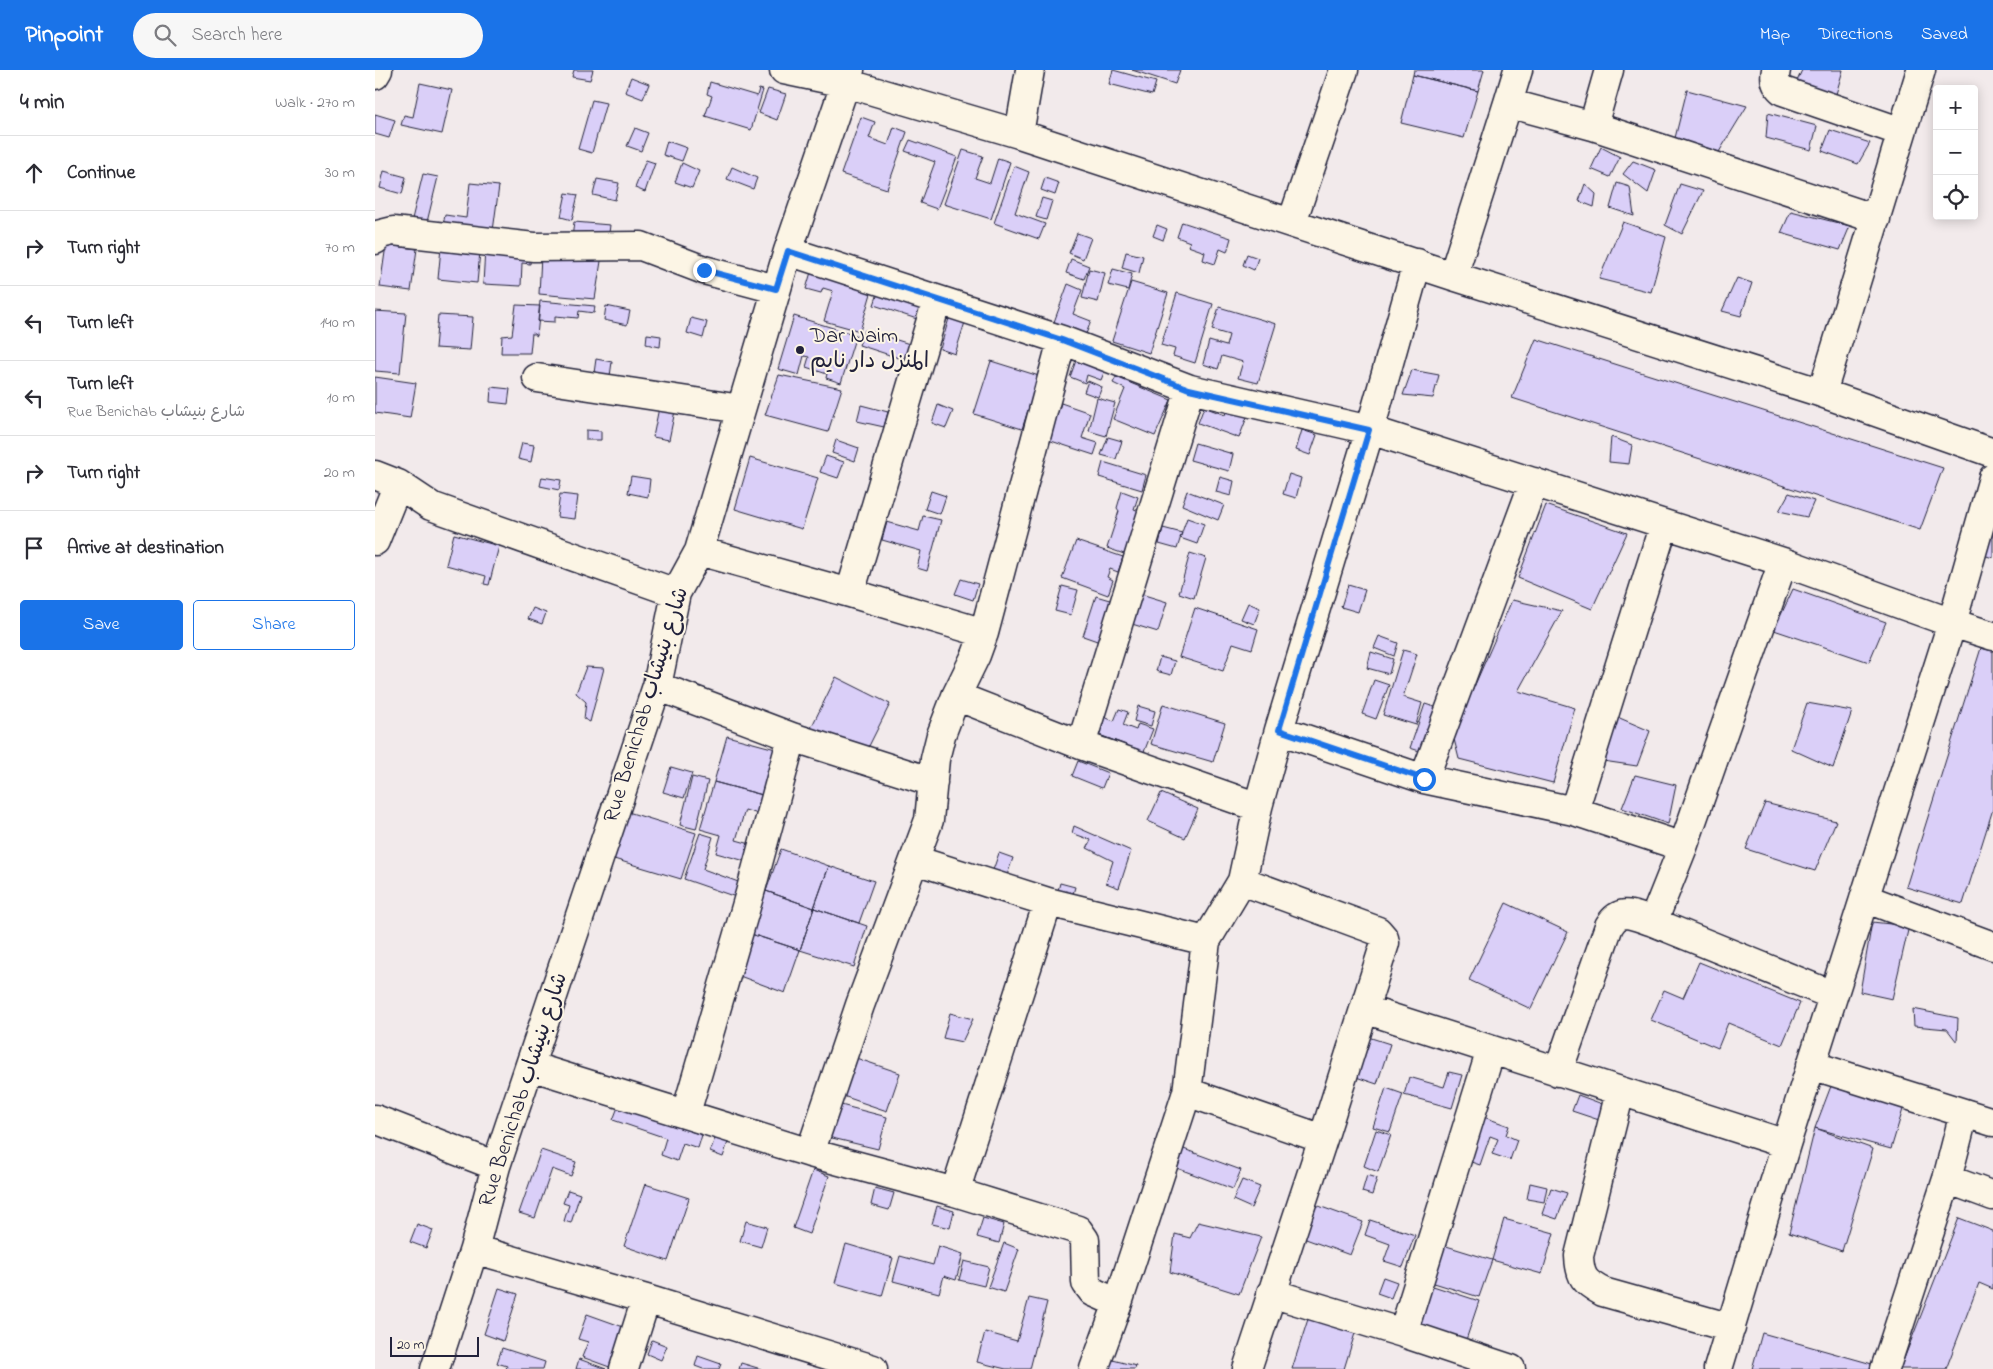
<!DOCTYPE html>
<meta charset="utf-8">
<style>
:root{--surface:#fff;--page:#f7f7f7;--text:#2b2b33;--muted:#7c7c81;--line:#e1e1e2;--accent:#1a73e8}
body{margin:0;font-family:"Indie Flower","Playpen Sans Arabic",sans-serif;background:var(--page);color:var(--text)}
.controls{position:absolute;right:15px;top:15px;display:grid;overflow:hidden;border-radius:5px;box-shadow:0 2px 12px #0003}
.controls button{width:45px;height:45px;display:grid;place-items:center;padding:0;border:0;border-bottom:1px solid var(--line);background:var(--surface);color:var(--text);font:25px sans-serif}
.scale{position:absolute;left:15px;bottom:12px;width:89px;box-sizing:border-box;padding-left:5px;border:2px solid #22223b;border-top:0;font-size:14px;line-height:18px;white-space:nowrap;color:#22223b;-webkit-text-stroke:4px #fcf5e5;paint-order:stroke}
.stop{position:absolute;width:15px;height:15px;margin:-11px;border:4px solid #1a73e8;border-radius:50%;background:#fff}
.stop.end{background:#1a73e8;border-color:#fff;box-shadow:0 1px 5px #0008}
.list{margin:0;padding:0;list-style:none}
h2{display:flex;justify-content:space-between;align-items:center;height:65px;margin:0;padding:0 20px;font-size:21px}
h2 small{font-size:16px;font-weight:400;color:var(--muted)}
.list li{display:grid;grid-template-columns:32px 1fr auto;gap:15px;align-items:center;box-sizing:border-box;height:75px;padding:0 20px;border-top:1px solid var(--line)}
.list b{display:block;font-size:19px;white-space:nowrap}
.list p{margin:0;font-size:16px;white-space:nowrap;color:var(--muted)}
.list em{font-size:16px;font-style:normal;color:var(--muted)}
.actions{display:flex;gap:10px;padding:15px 20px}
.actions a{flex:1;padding:11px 0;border:1px solid var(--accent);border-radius:5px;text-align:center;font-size:18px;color:var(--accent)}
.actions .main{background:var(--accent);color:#fff}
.icon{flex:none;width:28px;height:28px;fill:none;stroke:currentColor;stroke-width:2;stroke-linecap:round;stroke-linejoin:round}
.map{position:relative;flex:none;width:1618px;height:1299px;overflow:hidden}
header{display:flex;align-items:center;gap:30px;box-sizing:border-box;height:70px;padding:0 25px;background:var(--accent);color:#fff}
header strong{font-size:24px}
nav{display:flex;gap:28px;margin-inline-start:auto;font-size:18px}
.search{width:350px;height:45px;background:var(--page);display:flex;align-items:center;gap:12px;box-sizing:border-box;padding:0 18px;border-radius:28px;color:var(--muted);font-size:19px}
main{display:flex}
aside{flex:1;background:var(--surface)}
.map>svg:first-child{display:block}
</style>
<header>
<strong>Pinpoint</strong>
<div class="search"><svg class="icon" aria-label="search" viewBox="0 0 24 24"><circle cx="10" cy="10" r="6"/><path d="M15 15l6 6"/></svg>Search here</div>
<nav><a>Map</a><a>Directions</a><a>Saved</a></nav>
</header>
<main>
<aside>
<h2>4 min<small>Walk · 270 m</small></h2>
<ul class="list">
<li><svg class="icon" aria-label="ahead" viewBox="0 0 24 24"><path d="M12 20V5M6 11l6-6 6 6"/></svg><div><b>Continue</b></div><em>30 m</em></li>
<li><svg class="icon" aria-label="right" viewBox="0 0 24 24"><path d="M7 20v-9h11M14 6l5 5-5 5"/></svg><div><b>Turn right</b></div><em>70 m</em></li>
<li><svg class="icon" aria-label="left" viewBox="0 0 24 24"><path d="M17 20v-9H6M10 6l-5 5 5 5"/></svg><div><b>Turn left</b></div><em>140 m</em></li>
<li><svg class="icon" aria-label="left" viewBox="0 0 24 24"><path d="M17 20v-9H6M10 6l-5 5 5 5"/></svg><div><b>Turn left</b><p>Rue Benichab شارع بنيشاب</p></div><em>10 m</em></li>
<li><svg class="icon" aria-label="right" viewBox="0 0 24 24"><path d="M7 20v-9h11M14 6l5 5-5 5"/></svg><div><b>Turn right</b></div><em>20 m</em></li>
<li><svg class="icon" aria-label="arrive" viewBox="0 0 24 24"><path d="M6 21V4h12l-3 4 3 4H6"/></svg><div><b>Arrive at destination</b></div></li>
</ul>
<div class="actions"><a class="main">Save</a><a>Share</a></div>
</aside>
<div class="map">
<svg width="1618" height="1299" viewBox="0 0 1618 1299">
<rect width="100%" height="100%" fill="#f2eaeb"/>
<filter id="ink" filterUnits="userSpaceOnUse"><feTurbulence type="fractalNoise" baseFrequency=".02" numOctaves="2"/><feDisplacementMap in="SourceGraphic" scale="10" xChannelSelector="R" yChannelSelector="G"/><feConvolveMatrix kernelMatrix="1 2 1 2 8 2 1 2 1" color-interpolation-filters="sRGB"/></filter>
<g filter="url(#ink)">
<path fill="#dacff8" stroke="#22223b" d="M199 0H218L215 10 197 7Z
M738 0 781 12 777 25 734 14Z
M757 0H805L800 14Z
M1039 0H1109L1103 21 1038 5Z
M1427 0H1468L1459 31 1419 18Z
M1038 5 1103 21 1089 68 1026 53Z
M256 7 274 14 268 29 250 22Z
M335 12 382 26 384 19 388 20 376 60 330 46 337 26 332 24Z
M45 13 77 20 67 64 26 55 29 45 38 47Z
M393 19 411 24 402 50 384 43Z
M1312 20 1372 36 1344 82 1300 68Z
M217 30 231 33 217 83 203 79Z
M1393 43 1442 56 1436 80 1391 68Z
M0 44 20 50 14 68 0 64Z
M486 47 500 52 494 68 513 75 519 57 532 62 512 119 466 104Z
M260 58 273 63 266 81 252 76Z
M1455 60 1495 73 1483 94 1447 81Z
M535 70 582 87 562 139 545 133 560 92 530 81Z
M292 71 312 78 307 91 288 85Z
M1226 77 1245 87 1235 107 1216 99Z
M588 80 608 86 600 108 615 113 623 88 635 92 616 149 569 134Z
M271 90 280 93 270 122 260 118Z
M1258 91 1281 100 1273 123 1248 104Z
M307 93 324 101 317 118 300 112Z
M639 96 654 102 640 143 670 154 664 169 619 153Z
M357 97 382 108 378 119 352 109Z
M9 101 31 107 27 124 5 118Z
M48 104 63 107 52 152 37 149Z
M670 108 684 113 680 125 666 120Z
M222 109 244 113 240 130 218 125Z
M95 113 124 116 118 161 68 155 70 145 91 148Z
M1242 113 1255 117 1259 146 1235 138Z
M1210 114 1221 124 1219 137 1204 131Z
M1305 114 1328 121 1307 164 1290 155Z
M191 123 203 125 197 150 186 147Z
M667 128 677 131 671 150 661 147Z
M1416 141 1475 156 1465 180 1406 163Z
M199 152 235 155 233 171 197 168Z
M807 152 856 168 852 182 845 179 840 194 828 190 830 182 813 176 815 172 802 167Z
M1248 152 1291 167 1276 222 1224 209Z
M782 155 792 159 788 170 778 166Z
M702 163 716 168 708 189 694 183Z
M11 175 42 179 36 221 5 217Z
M66 178 105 182 102 213 63 209Z
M110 179 156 182 155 194 147 193 146 216 108 214Z
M751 182 768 186 764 203 747 198Z
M872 184 883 188 879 200 868 195Z
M227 185 220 229 164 224 166 186Z
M696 189 714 196 709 209 691 203Z
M714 199 730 203 723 232 707 228Z
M738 199 757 204 753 220 733 215Z
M436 202 497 220 485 261 449 251 458 221 448 218 446 223 431 219Z
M1362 208 1377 213 1366 246 1347 241Z
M756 212 793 223 774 283 737 271Z
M693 214 707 220 698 244 716 251 711 264 679 252Z
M504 220 550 236 545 250 499 235Z
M802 223 838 234 820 293 798 286 800 279 786 275Z
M165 231 220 236 219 243 204 241 203 248 180 246V252L163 251Z
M141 235 165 236 162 266 157 263 155 283H126L127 266 137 265Z
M231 236 255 241 252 255 229 250Z
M844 237 901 254 883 313 863 308 868 292 847 286 843 299 828 294 834 271 851 276 854 265 837 260Z
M0 241 31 243 25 303 0 301Z
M63 245 98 247 95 280 60 278Z
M575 245 591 249 580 284 565 279Z
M419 246 481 265 466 313 451 308 452 304 431 297 434 287 429 286 424 305 403 299Z
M316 248 332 252 328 268 312 263Z
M490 260 541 276 536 292 484 275Z
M272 264 286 266 285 277 271 274Z
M1161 269 1568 398 1545 460 1137 328Z
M703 285 732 295 726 310 712 305 710 313 695 307Z
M221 289 237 292 235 306 219 303Z
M616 291 664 306 647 359 599 344Z
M1037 300 1064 305 1058 328 1028 325Z
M404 305 467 318 453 362 390 345Z
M0 307 41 313 35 348 0 343Z
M741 307 796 330 780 366 738 349 750 319 738 313Z
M713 311 727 317 723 327 709 322Z
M116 317 135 319 133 334 115 332Z
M286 328 302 331 294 370 278 367Z
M722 328 740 333 731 366 714 361Z
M686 333 715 343 707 368 723 373 719 385 673 370Z
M486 335 513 342 509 357 482 351Z
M563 335 578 341 571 358 557 353Z
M829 337 850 345 852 339 872 347 864 368 823 353Z
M211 360 226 361V370H211Z
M927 360 942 365 935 385 921 380Z
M733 367 747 371 741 389 726 385Z
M1236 367 1257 375 1254 394 1234 392Z
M461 370 484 378 480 391 457 383Z
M147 373 159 375 156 392 143 389Z
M820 373 858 384 854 401 815 390Z
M451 386 469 392 463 408 445 402Z
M375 388 443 408 427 459 360 439Z
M728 392 771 405 767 420 724 407Z
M914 404 926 408 921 428 908 424Z
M256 406 275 409 273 427 253 423Z
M167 407 186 410 184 420 165 416Z
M845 407 859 411 856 426 841 422Z
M556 421 571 426 565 444 550 439Z
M747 421 763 427 759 439 767 442 752 485 732 478 744 441 742 438Z
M812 421 849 435 843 450 807 435Z
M1414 423 1439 431 1432 447 1404 441Z
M185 424 203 426 200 449 182 447Z
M1171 435 1252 463 1217 539 1143 508Z
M548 446 566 450 552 501 542 498 546 481 507 470 512 452 544 461Z
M812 448 829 454 822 474 805 468Z
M1618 448V488L1605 484Z
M788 458 807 463 802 479 784 474Z
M79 464 124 476 114 515 109 514 111 506 71 495Z
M701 471 748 487 743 502 735 499 732 507 738 510 733 525 687 508Z
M815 483 831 488 819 528 804 523Z
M586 509 603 514 598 530 580 524Z
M973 515 990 520 983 542 966 537Z
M687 516 703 520 696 545 680 541Z
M1418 519 1511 552 1494 592 1399 560Z
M766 524 792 532 783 562 757 554Z
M721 526 738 531 725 572 708 566Z
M1137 530 1187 541 1143 621 1200 638 1178 713 1084 689 1078 665Z
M873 533 885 538 879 554 866 549Z
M158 538 171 543 167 554 153 549Z
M820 538 883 559 877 579 858 573 848 601 804 587Z
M1004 566 1023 573 1019 586 999 578Z
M1606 578 1618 581V739L1588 834 1531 817Z
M1028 580 1042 584 1028 627 1047 633 1041 655 1008 645Z
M996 582 1018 589 1014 604 992 598Z
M785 587 800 591 796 605 781 601Z
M211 597 229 598 215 652 209 649 211 632 201 623Z
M461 607 515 634 490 684 436 658Z
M999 610 1014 615 1001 649 987 644Z
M1432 633 1477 641 1458 698 1416 679Z
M788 634 850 653 838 692 776 674Z
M1050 634 1066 639 1051 683 1035 678Z
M763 636 780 641 776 656 759 651Z
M744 639 753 642 748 655 761 660 763 654 778 659 769 682 722 664 729 647 739 651Z
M1240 646 1275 661 1262 696 1228 691Z
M352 666 408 681 395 727 339 712Z
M703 691 733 703 727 718 697 706Z
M296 697 317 703 309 728 288 722Z
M1260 705 1301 715 1293 754 1247 738Z
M317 707 333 711 321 759 305 755Z
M339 712 395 727 390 746 370 740 361 770 379 775 374 792 341 783 346 765 325 759Z
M786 723 823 739 810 768 773 751Z
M1390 733 1461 751 1440 801 1371 779Z
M253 742 321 763 306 809 239 789Z
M699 756 756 781 744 818 731 813 738 791 712 778 716 770 697 763Z
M325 763 338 767 328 799 366 813 361 827 309 809Z
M406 779 454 796 439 838 391 821Z
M624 783 638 788 631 808 617 803Z
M454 796 499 811 484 853 439 838Z
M685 813 700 817 696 831 681 828Z
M391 821 439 838 425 880 376 864Z
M1131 833 1193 862 1156 939 1094 910Z
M439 838 492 856 479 897 425 880Z
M1497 852 1534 856 1517 929 1485 922Z
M376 864 425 880 410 923 362 905Z
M1324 892 1425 933 1407 975 1353 953 1343 978 1276 950 1289 920 1308 928Z
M1538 939 1583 948 1582 972 1572 959 1539 956Z
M575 943 598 949 587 972 568 968Z
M990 966 1015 974 1002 1014 978 1006Z
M481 988 525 1003 512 1041 468 1026Z
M1074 1002 1087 1005 1077 1038 1029 1025 1034 1007 1069 1017Z
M1456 1016 1529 1036 1516 1079 1440 1058Z
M1011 1018 1028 1024 1015 1062 998 1057Z
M1203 1025 1230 1035 1224 1050 1197 1041Z
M462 1034 512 1047 503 1079 453 1067Z
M243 1037 327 1065 323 1078 308 1073 302 1091 286 1085 291 1068 238 1050Z
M1103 1045 1134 1056 1131 1065 1142 1070 1135 1090 1117 1084 1123 1069 1115 1066 1105 1095 1087 1089Z
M1440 1058 1498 1079 1467 1181 1414 1163Z
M1001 1060 1016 1065 1003 1102 989 1096Z
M340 1068 353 1072 348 1087 335 1082Z
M806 1078 866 1100 858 1119 799 1097Z
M166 1080 201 1092 196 1106 177 1099 160 1148 144 1143Z
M438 1100 454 1106 434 1164 418 1158Z
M992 1105 1002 1108 997 1125 987 1122Z
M867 1110 885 1117 876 1138 858 1130Z
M1155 1113 1172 1117 1169 1132 1152 1129Z
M270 1114 314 1128 293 1191 249 1176Z
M500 1118 519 1123 514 1140 496 1135Z
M1176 1118 1192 1123 1182 1149 1167 1144Z
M193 1120 205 1124 196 1153 189 1151 194 1135 188 1133Z
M941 1135 988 1152 975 1185 928 1168Z
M562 1136 579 1141 575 1158 557 1154Z
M608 1148 629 1154 624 1173 602 1167Z
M1584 1148 1618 1161V1219L1604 1213 1571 1299H1525Z
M1129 1149 1179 1163 1167 1204 1117 1190Z
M995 1150 1040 1165 1028 1197 1009 1191 1015 1174 990 1165Z
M371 1151 392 1157 386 1177 365 1171Z
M823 1152 886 1167 864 1224 795 1202 800 1164 815 1168Z
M42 1154 58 1160 51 1178 35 1172Z
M629 1173 644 1179 629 1222 613 1217Z
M471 1174 518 1188 507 1226 460 1213Z
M1068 1175 1117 1190 1104 1227 1056 1212Z
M563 1176 588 1184 581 1210 569 1206 564 1223 518 1211 525 1186 558 1195Z
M589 1191 614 1197 609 1216 584 1210Z
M1008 1207 1022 1212 1016 1228 1002 1223Z
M1055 1215 1104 1231 1091 1270 1041 1253Z
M124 1218 143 1224 128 1271 109 1264Z
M654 1228 672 1232 655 1299H631L602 1292 610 1262 642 1271Z
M212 1244 254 1259 240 1299 207 1287 213 1272 203 1269Z
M934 1246 981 1260 969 1299H917Z
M1387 1263 1497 1294 1496 1299H1377Z
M277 1270 292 1276 286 1290 272 1284Z
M127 1278 170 1292 168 1299H131L132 1296 122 1293Z
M323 1286 346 1294 344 1299H328L320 1296Z
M204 1289 231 1299H201Z
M734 1289 761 1296 760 1299H731Z
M366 1293 386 1299H364Z"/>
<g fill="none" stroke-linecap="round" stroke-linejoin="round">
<defs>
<path id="minor" d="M409 0 471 13 644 64 1078 206 1447 323 1618 383
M1234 0 1218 56 1501 149
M1401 0C1399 9 1400 15 1408 21L1527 62
M0 5 3 0
M1133 33 1143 0
M644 64 655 0
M917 152 969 0
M0 170 2 165 18 161 159 177 266 176 329 200 401 219
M413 181 687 270 815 319 995 360 1408 492 1577 553 1618 566
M1078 206 1133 33 1218 56
M162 308 366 339
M1447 323 1546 0
M0 405 23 414 56 436 301 523
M0 471 23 414
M324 481 475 523 609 563
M1408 492 1308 777 1278 852 1457 925
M475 523 562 230
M282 616 417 667 558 712
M581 626 706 675 883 737
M904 660 1049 709 1199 741 1308 777
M706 675 815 319
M1049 709 1159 412
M1199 741 1289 454
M540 790 673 832 831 871
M867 811 1003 861 1009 868 1010 873 948 1069 872 1299
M1489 828 1618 876
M989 939 1411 1074
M1436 995 1618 1052
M155 996 435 1083 580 1122 703 1160 710 1170 711 1213 718 1222 743 1233
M1183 1002 1234 856C1246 836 1259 846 1278 852
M812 1022 948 1069
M1245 1022 1204 1186C1205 1207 1209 1212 1228 1222L1356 1258
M311 1043 375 823 417 667
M0 1049 121 1096
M435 1083 485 935 554 750 560 689 566 665 581 626 601 585 609 563 687 270
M1572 1109 1618 1126
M580 1122 673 832
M99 1179 271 1229 498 1299
M896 1223 1028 1263 1136 1299
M1028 1263 1116 980
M60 1299 99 1179 121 1096 282 616 301 523 324 481 413 181 475 0
M249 1299 271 1229
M719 1299 743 1233 812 1022 831 871 867 811 883 737 904 660 995 360 1042 193
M1343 1299 1411 1074 1577 553 1618 408
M1510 1299 1572 1109 1589 1043"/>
</defs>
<use href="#minor" stroke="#22223b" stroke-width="31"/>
<use href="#minor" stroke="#fcf5e5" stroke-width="28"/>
</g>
</g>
<g fill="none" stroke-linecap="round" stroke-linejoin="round" filter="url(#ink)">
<path stroke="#1a73e8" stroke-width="6" d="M329 200 401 219 413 181 687 270 814 319 994 360 904 660 1049 709"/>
</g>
<circle fill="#22223b" stroke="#fcf5e5" stroke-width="2" cx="425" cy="280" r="5"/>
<g text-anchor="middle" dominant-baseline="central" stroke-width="4" stroke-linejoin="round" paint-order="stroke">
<g font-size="22" fill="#22223b" stroke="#fcf5e5" text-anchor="start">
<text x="435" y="267">Dar Naim<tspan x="435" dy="25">المنزل دار نايم</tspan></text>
</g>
<g font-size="22" fill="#22223b" stroke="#fcf5e5">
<text transform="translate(272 635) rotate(-73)">Rue Benichab شارع بنيشاب</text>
<text transform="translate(149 1020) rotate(-72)">Rue Benichab شارع بنيشاب</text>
</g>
</g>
</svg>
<div class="controls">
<button>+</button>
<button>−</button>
<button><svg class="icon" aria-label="locate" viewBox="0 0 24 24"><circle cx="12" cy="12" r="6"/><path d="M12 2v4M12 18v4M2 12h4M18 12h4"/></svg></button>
</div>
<div class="scale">20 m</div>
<div class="stop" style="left:1049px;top:709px"></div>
<div class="stop end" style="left:329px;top:200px"></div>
</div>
</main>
